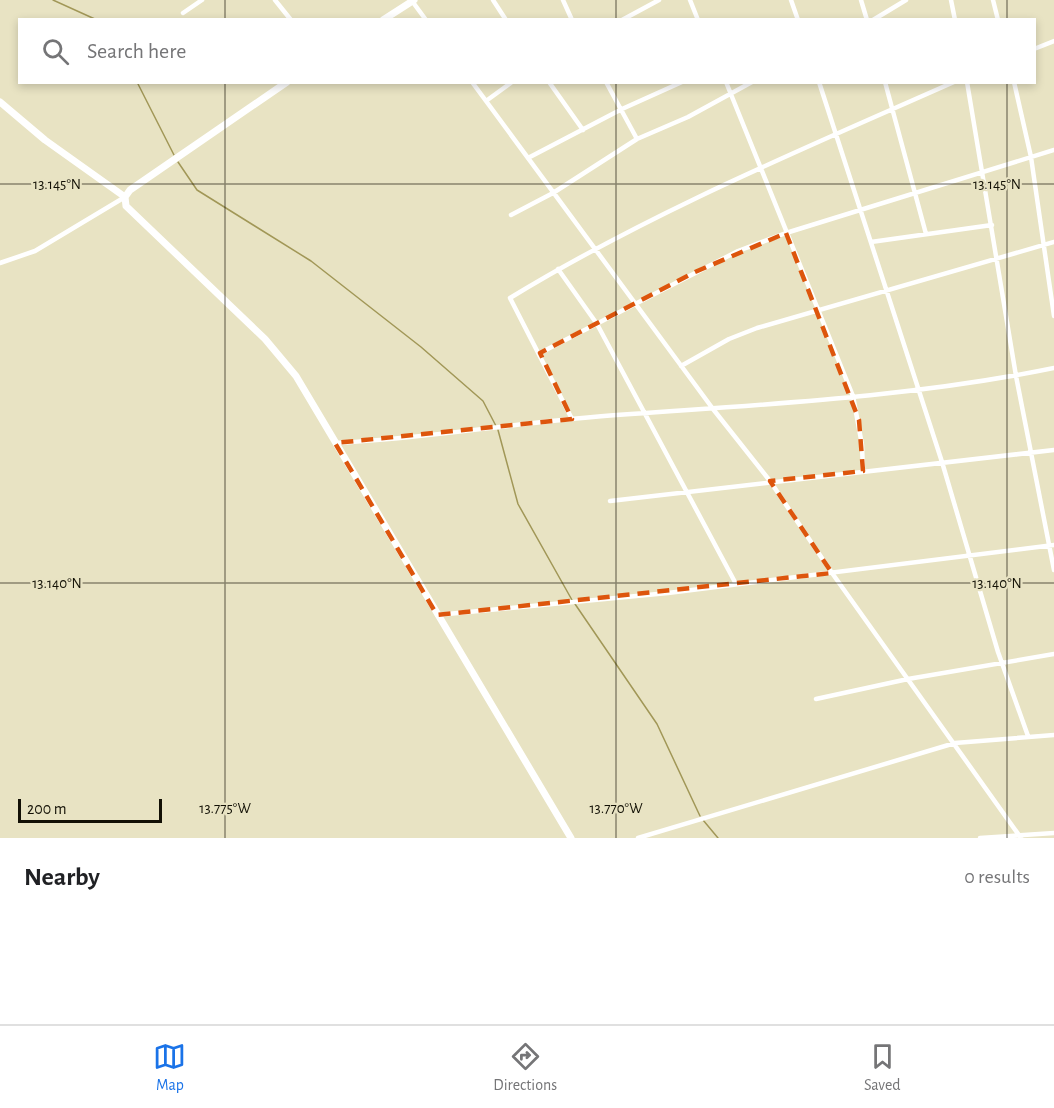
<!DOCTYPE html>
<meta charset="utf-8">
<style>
:root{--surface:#fff;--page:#f6f6f6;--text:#202124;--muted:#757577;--line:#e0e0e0;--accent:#1a73e8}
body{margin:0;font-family:"Alegreya Sans",sans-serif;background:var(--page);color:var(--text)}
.scale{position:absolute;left:18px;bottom:15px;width:144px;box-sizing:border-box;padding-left:6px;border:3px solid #121005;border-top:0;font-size:16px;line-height:21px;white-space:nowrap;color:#121005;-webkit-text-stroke:4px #e8e3c3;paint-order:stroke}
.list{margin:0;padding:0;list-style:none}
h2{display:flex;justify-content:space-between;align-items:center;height:78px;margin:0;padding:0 24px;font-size:26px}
h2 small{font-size:20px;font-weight:400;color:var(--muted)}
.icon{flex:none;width:33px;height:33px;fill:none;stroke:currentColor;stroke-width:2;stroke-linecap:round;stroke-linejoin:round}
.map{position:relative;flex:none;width:1054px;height:838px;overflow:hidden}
.search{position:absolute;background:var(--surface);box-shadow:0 3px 9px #0003;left:18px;right:18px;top:18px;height:66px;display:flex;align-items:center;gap:15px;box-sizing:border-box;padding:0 21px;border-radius:0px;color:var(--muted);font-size:22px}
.sheet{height:186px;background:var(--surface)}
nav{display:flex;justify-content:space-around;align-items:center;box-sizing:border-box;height:84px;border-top:2px solid var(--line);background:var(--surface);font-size:16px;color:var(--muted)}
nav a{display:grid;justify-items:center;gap:3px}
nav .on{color:var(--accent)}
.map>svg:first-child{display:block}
</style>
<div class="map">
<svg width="1054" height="838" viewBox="0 0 1054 838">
<rect width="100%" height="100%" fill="#e8e3c3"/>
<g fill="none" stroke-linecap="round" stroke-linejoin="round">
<path stroke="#a19757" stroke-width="1.5" d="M53 0 97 20
M137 82 174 155
M178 162 197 190 311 261 421 347 483 401 496 426
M498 430 518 504 572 600
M575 604 657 724 700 816
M703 820 718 838"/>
<path stroke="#fff" stroke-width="4.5" d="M275 0 291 20
M493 0 506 20
M563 0 572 20
M690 0 698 20
M791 0 798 20
M861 0 867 20
M951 0 955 20
M993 0 998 20
M412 1 426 20
M183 13 202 0
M622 20 659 0
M873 20 906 0
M1034 49 1054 41
M472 82 713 409 770 481 832 573 1021 838
M549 82 583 130
M606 82 637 139
M726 82 853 396 862 445 863 471
M819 82 942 462 998 652 1028 736
M885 82 926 234
M967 82 1016 376 1054 570
M1014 82 1031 157 1054 316
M486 101 512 82
M528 158 622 109 682 82
M511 215 553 193 637 139 688 117 752 82
M871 242 992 225
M0 263 35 251 125 197
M558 269 597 324 736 584
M540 353 738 251 786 233 1054 150
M681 366 729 339 757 328 1054 242
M572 419 510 298C651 212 803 149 954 82
M335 443C422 439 507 424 593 417 746 405 903 399 1054 368
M610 501 1054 450
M437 615 668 593 1054 545
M816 699 908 679 1054 654
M638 838 955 743 1054 735
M980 838 1054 833"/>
<path stroke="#fff" stroke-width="7" d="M383 20 414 0
M287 82 130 190 125 197 126 206 265 339 296 376 571 838
M0 102 45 140 125 197"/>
</g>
<path fill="none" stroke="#dd550c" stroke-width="4.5" stroke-dasharray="12 8" stroke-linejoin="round" d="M786 233 859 420 863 471 770 481 832 573 437 615 335 443 572 419 540 353 695 272Z"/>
<path fill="none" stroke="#121005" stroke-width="1.5" stroke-opacity="0.45" d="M225 0V20M616 0V20M1007 0V20M225 82V838M616 82V838M1007 82V838M0 184H1054M0 583H1054"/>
<g font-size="15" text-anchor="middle" fill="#121005" stroke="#e8e3c3" stroke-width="4.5" stroke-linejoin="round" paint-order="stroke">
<text x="57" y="189">13.145°N</text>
<text x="997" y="189">13.145°N</text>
<text x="57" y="588">13.140°N</text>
<text x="997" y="588">13.140°N</text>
<text x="225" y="813">13.775°W</text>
<text x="616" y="813">13.770°W</text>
</g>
</svg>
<div class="scale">200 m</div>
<div class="search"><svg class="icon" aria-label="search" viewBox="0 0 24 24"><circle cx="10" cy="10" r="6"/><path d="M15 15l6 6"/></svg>Search here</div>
</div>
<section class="sheet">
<h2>Nearby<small>0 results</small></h2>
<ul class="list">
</ul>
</section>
<nav>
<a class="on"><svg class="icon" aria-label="map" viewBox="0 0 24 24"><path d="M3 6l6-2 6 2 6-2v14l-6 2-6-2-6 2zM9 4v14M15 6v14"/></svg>Map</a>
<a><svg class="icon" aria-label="directions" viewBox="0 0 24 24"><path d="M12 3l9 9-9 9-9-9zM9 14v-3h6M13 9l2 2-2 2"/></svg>Directions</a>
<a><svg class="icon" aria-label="saved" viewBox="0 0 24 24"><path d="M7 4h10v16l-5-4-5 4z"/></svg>Saved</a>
</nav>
